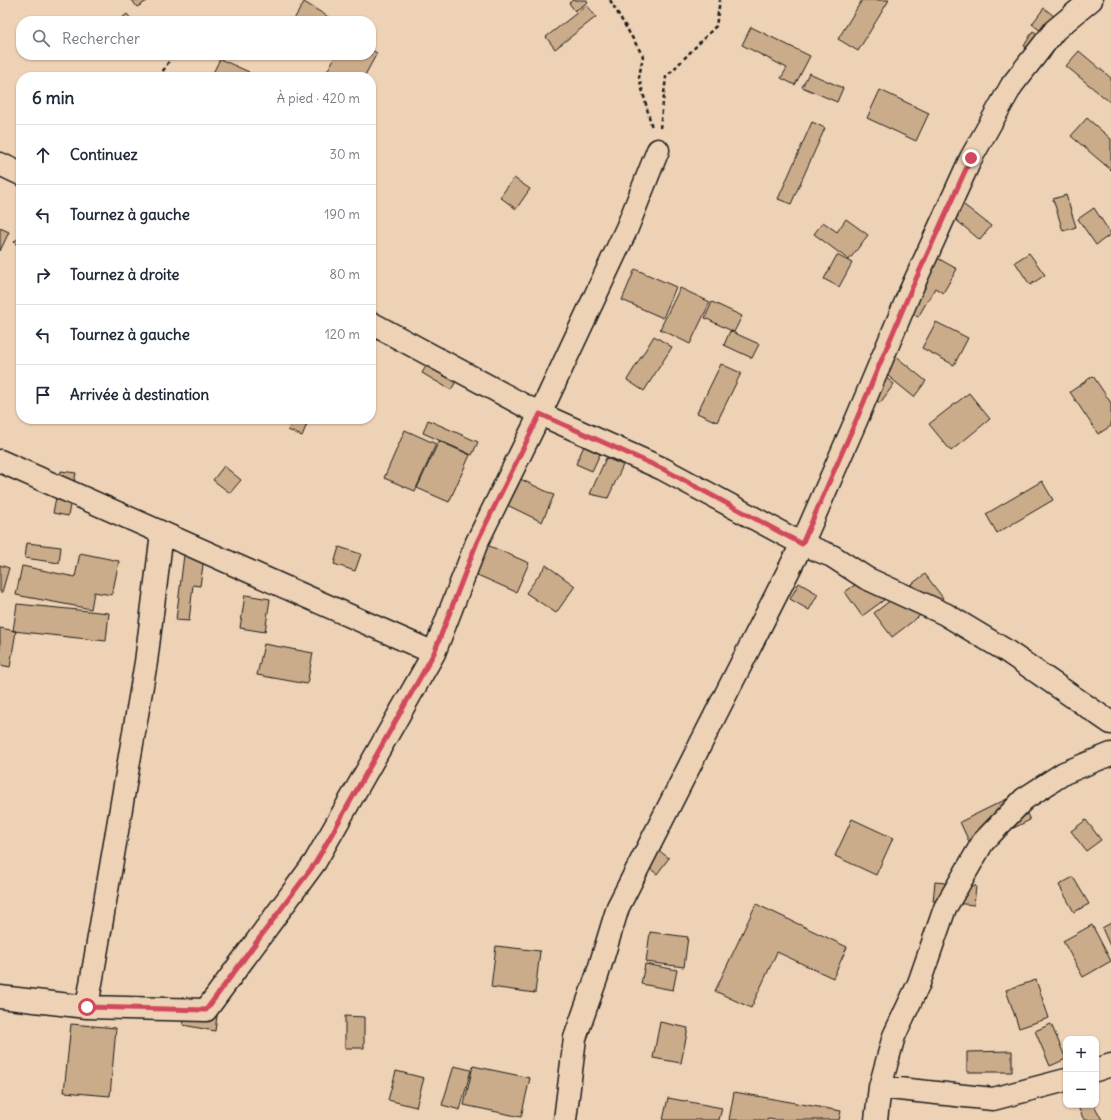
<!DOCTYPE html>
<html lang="fr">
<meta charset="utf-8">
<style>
:root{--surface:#fff;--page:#f2f2f3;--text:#1f2937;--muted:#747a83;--line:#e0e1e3}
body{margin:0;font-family:Delius,sans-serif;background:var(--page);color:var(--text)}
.controls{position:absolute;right:12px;bottom:12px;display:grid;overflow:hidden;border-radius:8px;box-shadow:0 1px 3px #0004}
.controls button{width:36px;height:36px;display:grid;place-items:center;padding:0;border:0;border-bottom:1px solid var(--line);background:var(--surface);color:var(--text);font:20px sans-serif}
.stop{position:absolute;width:12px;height:12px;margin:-9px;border:3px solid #d1495b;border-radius:50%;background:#fff}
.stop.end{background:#d1495b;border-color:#fff;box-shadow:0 1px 4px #0008}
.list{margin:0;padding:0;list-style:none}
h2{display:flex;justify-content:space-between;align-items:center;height:52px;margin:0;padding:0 16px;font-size:17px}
h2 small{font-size:13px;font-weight:400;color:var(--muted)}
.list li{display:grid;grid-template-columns:26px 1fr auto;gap:12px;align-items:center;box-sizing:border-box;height:60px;padding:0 16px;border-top:1px solid var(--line)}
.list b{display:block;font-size:15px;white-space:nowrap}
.list em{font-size:13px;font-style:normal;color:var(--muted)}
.icon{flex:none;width:22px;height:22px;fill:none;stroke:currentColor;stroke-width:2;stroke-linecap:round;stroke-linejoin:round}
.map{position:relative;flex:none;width:1111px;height:1120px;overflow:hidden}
.search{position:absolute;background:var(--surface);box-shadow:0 1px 3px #0004;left:16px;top:16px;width:360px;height:44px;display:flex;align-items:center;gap:10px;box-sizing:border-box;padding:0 14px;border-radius:16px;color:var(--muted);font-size:15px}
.panel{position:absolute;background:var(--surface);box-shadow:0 1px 3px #0004;left:16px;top:72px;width:360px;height:352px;border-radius:16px}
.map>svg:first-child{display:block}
</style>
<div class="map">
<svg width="1111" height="1120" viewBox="0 0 1111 1120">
<rect width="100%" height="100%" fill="#eed2b5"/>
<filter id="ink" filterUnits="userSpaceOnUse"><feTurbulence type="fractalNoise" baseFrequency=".025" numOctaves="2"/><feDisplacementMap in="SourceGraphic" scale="8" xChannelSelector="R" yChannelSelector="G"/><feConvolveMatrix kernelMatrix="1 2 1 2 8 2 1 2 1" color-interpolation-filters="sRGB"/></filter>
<g filter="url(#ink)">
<path fill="#cbac8a" stroke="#1c1c1c" d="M132 0H149L137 7Z
M573 0H587L588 2 575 11 569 3Z
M862 0H889L858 51 838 39Z
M304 2 335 21H293Z
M587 5 596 17 555 49 546 37Z
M1044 8 1055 17 1042 32 1032 24Z
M127 14 133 21H118Z
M751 27 810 56 795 85 781 78 787 68 742 45Z
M1033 31 1057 46 1048 60 1024 46Z
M371 50 377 53 364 77H324L336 55H371Z
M1079 51 1111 78V103L1066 66Z
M220 59 249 72 246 77H211Z
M809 73 843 88 837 102 802 87Z
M880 90 929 113 916 141 867 118Z
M1087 118 1111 139V170L1071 136Z
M812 122 825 128 791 204 778 199Z
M514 178 530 189 516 209 500 197Z
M1066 195 1076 227 1063 231 1053 199Z
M959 201 991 226 980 240 949 214Z
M1094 208 1111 234 1096 245 1078 219Z
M846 219 868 235 849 260 814 234 823 222 837 232Z
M0 228 9 232 0 251Z
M21 236V249L14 242Z
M1029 253 1045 275 1030 285 1015 262Z
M837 255 852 263 839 287 824 279Z
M932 255 957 269 943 293 935 288 918 317 902 308Z
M635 269 676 287 663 318 622 300Z
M680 288 710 302 690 344 660 329Z
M712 302 742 316 734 332 705 318Z
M936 322 968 338 954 365 922 348Z
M730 331 759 344 752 358 724 345Z
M654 336 672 347 644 391 627 380Z
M437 348 466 364 451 390 422 373Z
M889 351 926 381 914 397 877 367Z
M721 364 741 373 717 422 697 413Z
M881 374 894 384 880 403 866 394Z
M1093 376 1111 403V426L1098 434 1070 392Z
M969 393 990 419 951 451 929 424Z
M293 419H309L302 436 288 430Z
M428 420 478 442 472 455 423 433Z
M405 430 436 444 415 491 384 478Z
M591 430 608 437 592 471 576 464Z
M439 441 470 455 449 502 417 488Z
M606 458 623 465 608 498 590 494Z
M224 466 241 480 230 493 213 480Z
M61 471 76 473 68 516 53 513Z
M516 477 554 495 542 522 503 503Z
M1042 481 1053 500 997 533 986 514Z
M478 541 529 563 516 592 466 570Z
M27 543 61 547 59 563 25 558Z
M339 547 361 554 355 571 334 564Z
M80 553 119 561 112 595 94 592 91 609 16 595 22 566 75 577Z
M184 555 204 558 200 586 193 585 189 621 176 620Z
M0 565 9 568 2 592H0Z
M546 565 575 586 556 613 526 593Z
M925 574 943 598 892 637 874 613Z
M867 576 884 600 862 616 845 592Z
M799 583 818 594 809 610 790 599Z
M245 595 270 599 265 632 240 628Z
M17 604 109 613 106 641 13 631Z
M0 628 16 631 10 667 0 665Z
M264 644 313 653 307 684 257 675Z
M1017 794 1030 820 972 848 960 822Z
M852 819 893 838 876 875 835 856Z
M1086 820 1101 840 1086 851 1071 831Z
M650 844 669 858 657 874 639 860Z
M1073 877 1089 904 1074 912 1059 885Z
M935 882 976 886 974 905 933 901Z
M756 904 847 947 833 978 777 952 751 1008 715 991Z
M1111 923V945L1110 946 1102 928Z
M1092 925 1111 961 1083 977 1063 941Z
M650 932 688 937 684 967 646 962Z
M496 946 540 951 535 993 491 987Z
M645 964 677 970 673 990 641 984Z
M1036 980 1049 1018 1019 1028 1006 990Z
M186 1004 218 1009 215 1031 183 1025Z
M345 1016 364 1017V1048H345Z
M660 1022 688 1028 681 1063 653 1058Z
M71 1024 116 1028 110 1096 64 1092Z
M1051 1024 1066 1059 1050 1066 1035 1031Z
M1012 1051V1072H967V1052Z
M454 1066 471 1070 460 1110 442 1105Z
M473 1066 530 1078 521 1117 464 1105Z
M396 1071 424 1078 416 1107 388 1100Z
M734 1092 841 1111 839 1120H775L768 1119V1120H729Z
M668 1098 722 1108 719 1120H663Z
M1082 1105H1094L1102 1120H1084L1078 1107Z"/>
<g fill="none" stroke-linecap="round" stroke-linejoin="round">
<defs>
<path id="minor" d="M0 164 21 174
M371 323 540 414 663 469 802 544 832 556 866 578 945 614 1005 650 1111 723
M0 461 434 653
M0 997 87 1007 206 1010 315 862 434 653 477 542 540 414 627 228 658 150
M87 1007 146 662 162 533
M1096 1070 1111 1065
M880 1087 993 1099 1066 1080
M565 1120 575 1038 597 976 618 907 802 544 858 416 910 292 971 158 1012 85 1055 30 1091 0
M876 1120 880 1087 894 1036 919 983 945 908 983 842 1024 799 1064 773 1111 754"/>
</defs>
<use href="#minor" stroke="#1c1c1c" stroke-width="25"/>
<path stroke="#1c1c1c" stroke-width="2.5" stroke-dasharray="4 3" stroke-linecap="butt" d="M610 0 643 56 639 77 652 128
M159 77 173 55
M660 128 666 77 716 26 720 0"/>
<use href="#minor" stroke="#eed2b5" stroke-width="22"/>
</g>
</g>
<g fill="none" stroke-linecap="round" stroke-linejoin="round" filter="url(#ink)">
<path stroke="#d1495b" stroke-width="5" d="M87 1007 206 1010 316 862 434 653 477 542 540 414 663 469 802 544 858 416 910 292 971 158"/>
</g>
</svg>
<div class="controls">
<button>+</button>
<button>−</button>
</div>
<div class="stop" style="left:87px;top:1007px"></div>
<div class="stop end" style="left:971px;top:158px"></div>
<div class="search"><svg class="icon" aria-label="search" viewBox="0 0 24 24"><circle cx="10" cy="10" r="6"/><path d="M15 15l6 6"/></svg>Rechercher</div>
<section class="panel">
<h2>6 min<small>À pied · 420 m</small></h2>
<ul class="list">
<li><svg class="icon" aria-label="ahead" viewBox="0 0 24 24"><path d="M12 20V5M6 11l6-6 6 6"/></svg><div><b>Continuez</b></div><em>30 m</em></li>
<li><svg class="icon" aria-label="left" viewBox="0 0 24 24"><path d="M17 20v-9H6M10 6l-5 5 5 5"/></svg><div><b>Tournez à gauche</b></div><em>190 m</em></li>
<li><svg class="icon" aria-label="right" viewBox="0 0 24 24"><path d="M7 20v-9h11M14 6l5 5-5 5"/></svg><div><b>Tournez à droite</b></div><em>80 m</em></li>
<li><svg class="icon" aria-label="left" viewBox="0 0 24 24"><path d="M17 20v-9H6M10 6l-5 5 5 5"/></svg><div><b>Tournez à gauche</b></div><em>120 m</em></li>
<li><svg class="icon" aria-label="arrive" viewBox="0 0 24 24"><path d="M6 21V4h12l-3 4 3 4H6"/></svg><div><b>Arrivée à destination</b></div></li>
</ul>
</section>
</div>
